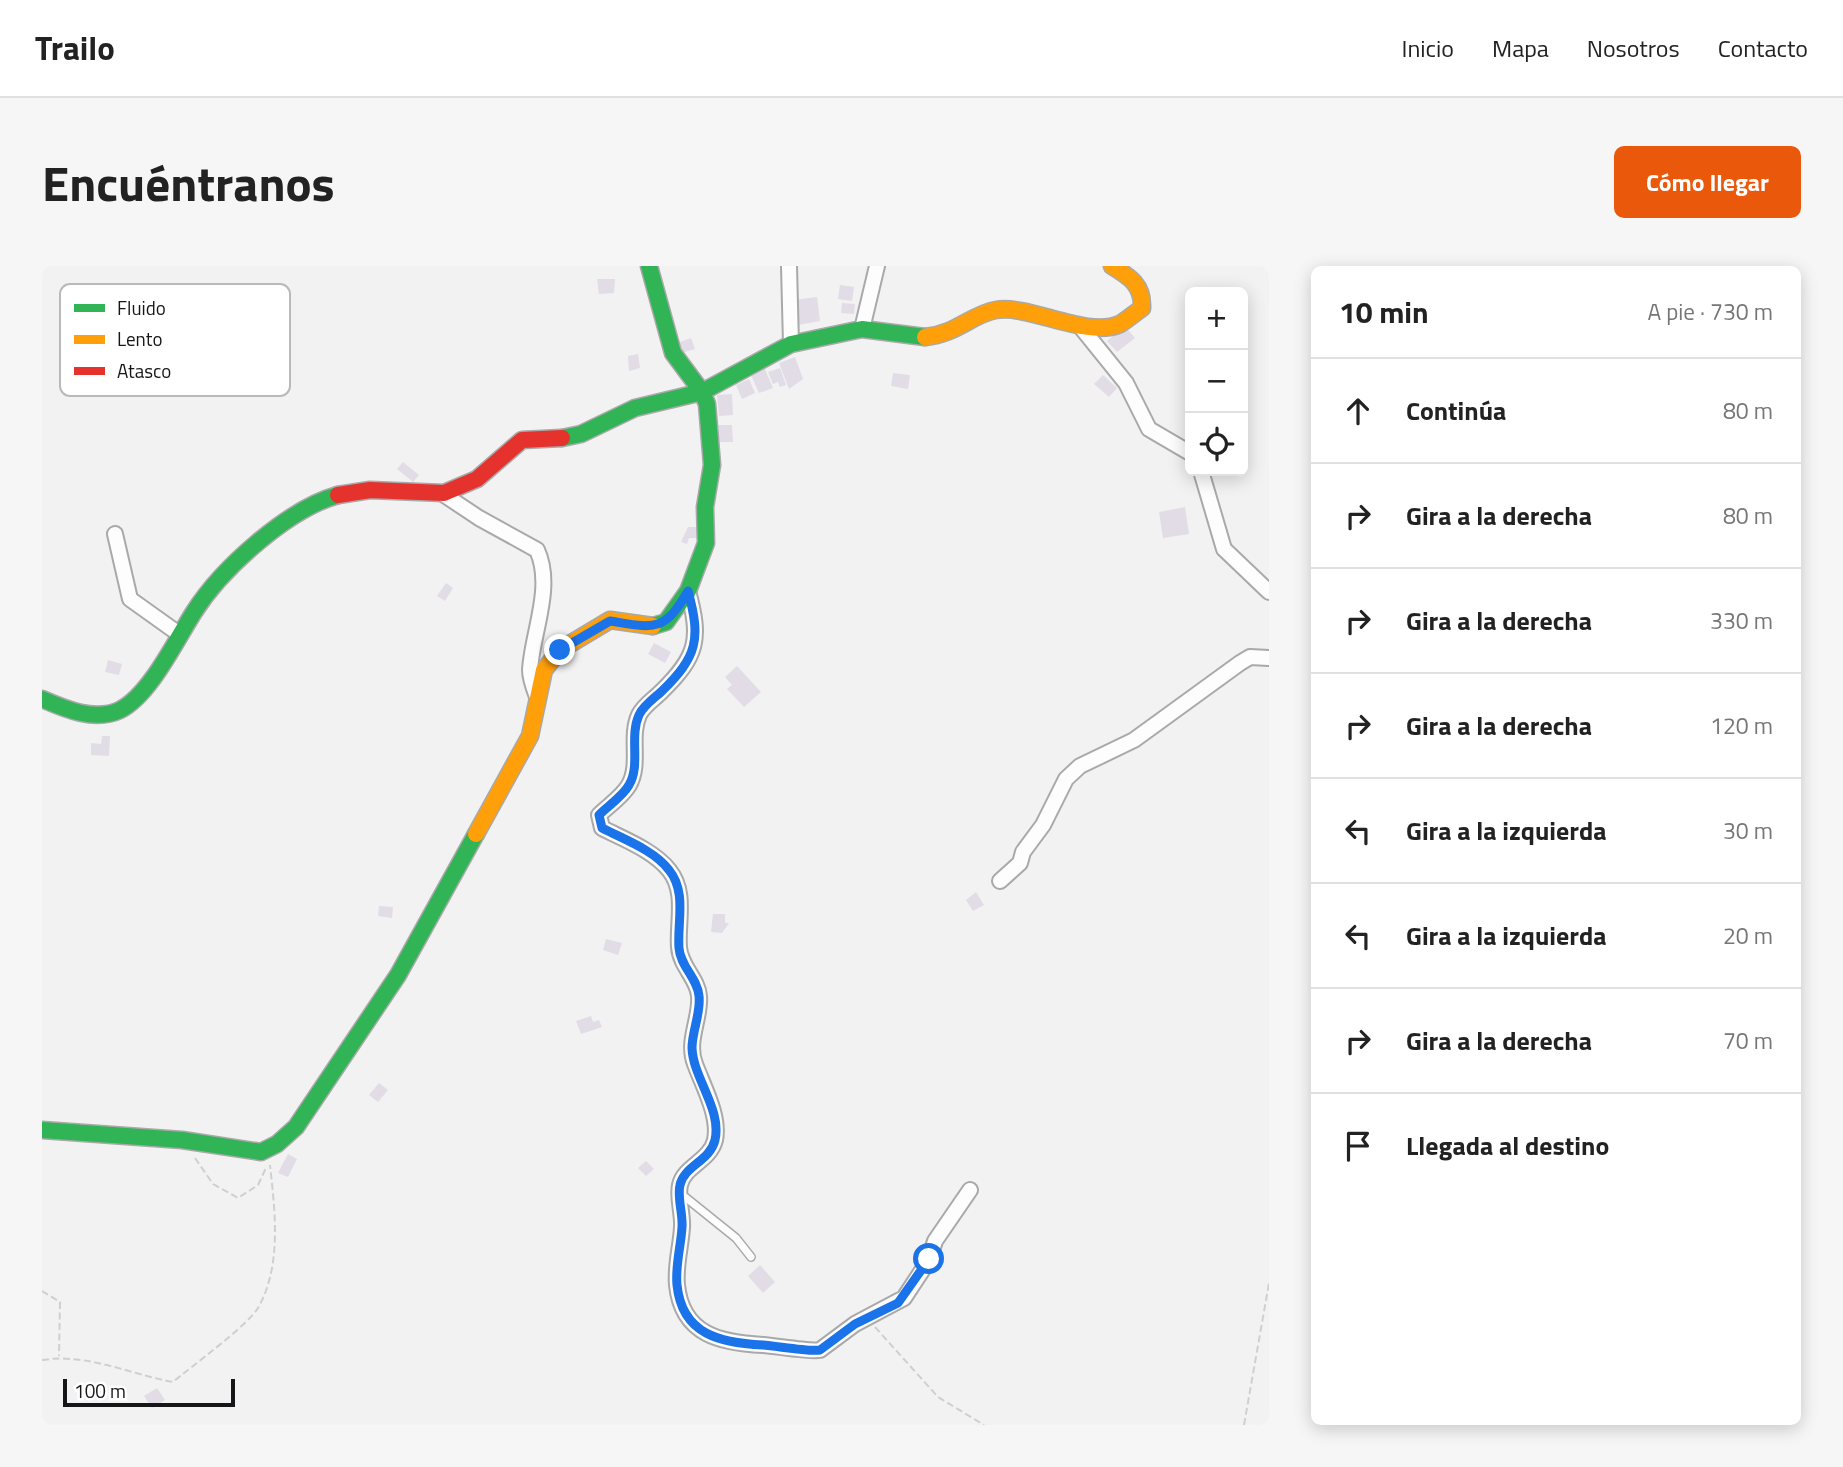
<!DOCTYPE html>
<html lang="es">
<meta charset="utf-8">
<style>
:root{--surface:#fff;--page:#f6f6f6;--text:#222;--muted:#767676;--line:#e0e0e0;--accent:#ea580c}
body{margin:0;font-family:"Titillium Web",sans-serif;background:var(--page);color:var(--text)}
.controls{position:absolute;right:21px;top:21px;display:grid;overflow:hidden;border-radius:10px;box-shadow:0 4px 18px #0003}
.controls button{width:63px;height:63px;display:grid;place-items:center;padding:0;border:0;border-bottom:2px solid var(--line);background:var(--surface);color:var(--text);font:35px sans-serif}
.scale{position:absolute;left:21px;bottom:18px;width:172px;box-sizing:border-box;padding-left:7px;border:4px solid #161517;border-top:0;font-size:19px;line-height:24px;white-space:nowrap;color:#161517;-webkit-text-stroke:5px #fff;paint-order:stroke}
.stop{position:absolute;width:21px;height:21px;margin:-16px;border:5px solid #1a73e8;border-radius:50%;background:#fff}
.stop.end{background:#1a73e8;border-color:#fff;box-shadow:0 2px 7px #0008}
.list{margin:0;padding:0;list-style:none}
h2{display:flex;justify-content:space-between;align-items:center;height:91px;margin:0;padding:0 28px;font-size:30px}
h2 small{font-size:23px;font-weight:400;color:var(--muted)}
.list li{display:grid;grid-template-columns:46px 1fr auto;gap:21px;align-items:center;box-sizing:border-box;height:105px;padding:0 28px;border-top:2px solid var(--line)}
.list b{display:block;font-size:26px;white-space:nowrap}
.list em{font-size:23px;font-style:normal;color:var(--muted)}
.icon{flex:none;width:38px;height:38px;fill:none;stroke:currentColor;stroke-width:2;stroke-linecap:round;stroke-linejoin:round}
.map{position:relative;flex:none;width:1227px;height:1159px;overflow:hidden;border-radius:10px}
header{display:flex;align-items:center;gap:42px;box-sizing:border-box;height:98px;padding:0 35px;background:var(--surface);border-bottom:2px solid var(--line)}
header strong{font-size:33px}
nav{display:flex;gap:38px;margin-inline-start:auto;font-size:24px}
.intro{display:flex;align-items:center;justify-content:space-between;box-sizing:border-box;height:168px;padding:0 42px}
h1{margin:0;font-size:49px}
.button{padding:18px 32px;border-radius:10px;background:var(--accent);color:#fff;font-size:24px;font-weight:700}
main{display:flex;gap:42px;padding:0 42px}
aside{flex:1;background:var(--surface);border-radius:10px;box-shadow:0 4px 18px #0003}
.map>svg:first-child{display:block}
</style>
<header>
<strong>Trailo</strong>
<nav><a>Inicio</a><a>Mapa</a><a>Nosotros</a><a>Contacto</a></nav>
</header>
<div class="intro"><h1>Encuéntranos</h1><a class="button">Cómo llegar</a></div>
<main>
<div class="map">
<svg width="1227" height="1159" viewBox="0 0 1227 1159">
<rect width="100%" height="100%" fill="#f2f2f3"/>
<path fill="#e1dce5" d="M555 13H573L572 27 557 28Z
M798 19 812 21 810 35 796 33Z
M775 31 778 55 756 59 752 34Z
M800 37 813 38 812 48 799 47Z
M1083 60 1093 72 1075 86 1065 75Z
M649 72 653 83 639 87 635 77Z
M596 88 598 102 587 105 586 90Z
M753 91 761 113 747 123 737 97Z
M722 101 731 122 717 127 708 107Z
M738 102 744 119 738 121 736 116 731 118 726 106Z
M851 107 868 109 866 123 849 120Z
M1061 109 1075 122 1067 131 1052 118Z
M707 113 713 127 700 133 694 119Z
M690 128 691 149 677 150 675 129Z
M676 159H690L691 176H677Z
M361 196 377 209 371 216 355 203Z
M1143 241 1147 268 1121 272 1117 246Z
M646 261H656L655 272H647L645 278 639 276Z
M404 317 411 322 403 335 395 330Z
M612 377 629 386 623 397 606 388Z
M66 394 80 398 77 409 63 406Z
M695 400 719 426 702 441 685 423 690 419 683 411Z
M60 470H68L67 490 49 489V477L59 478Z
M934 626 942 639 931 645 924 634Z
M337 640 351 641 350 652 336 650Z
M671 648H683V657H687L680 667 669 666Z
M564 673 580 677 576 689 561 684Z
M549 750 551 756 557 754 560 761 539 768 534 755Z
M337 817 346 824 336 836 327 829Z
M246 888 255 893 246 911 236 907Z
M604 895 612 903 604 910 596 902Z
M718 999 733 1016 721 1027 706 1010Z
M115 1122 123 1134 110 1142 102 1130Z"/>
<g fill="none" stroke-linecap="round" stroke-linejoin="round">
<defs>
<path id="lane" d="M638 927 694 972 709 991"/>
<path id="street" d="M747 0 749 78
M1038 60 1084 117 1107 163 1148 187
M820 63 835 0
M1159 205 1182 283 1227 326
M401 228 437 252 495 284C512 321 490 367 488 404 488 413 492 423 495 431
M73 268 88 333 137 368
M646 325C659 373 656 390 619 426 612 433 601 440 597 449 587 471 599 498 587 519 581 530 566 540 557 549L560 562C581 573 611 584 627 604 645 626 635 656 637 681 638 700 656 713 657 730 659 752 644 775 653 798 661 820 678 850 673 874 668 895 642 900 638 919 635 931 641 948 640 961 639 980 633 1000 635 1019 640 1069 679 1077 721 1079 735 1080 768 1086 778 1084L813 1058 862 1032 887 994 893 975 928 924
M958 615 978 597 981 586 1001 559 1024 513 1038 500 1092 474 1198 397 1208 391 1227 392"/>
<path id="fast" d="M607 0 631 87 660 126 665 138 670 199 663 241 664 277 646 325 624 356 611 360
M520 172 539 168 593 142 660 126 749 78 820 63 883 71
M0 433C23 443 53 456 78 444 108 429 134 374 152 346 180 302 246 243 296 229
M0 864 140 874 219 886 235 878 254 861 356 709 434 568"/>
<path id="slow" d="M883 71C915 68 930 48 954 44 987 38 1045 73 1078 58 1085 54 1093 47 1100 42 1101 19 1088 11 1070 0
M434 568 488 470 502 404 518 384 568 354 611 360"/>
<path id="jam" d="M296 229 328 224 402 227 435 213 480 174 520 172"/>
</defs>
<use href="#lane" stroke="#a9a9aa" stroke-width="10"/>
<use href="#street" stroke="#a9a9aa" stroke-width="18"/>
<use href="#fast" stroke="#a9a9aa" stroke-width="19"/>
<use href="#slow" stroke="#a9a9aa" stroke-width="19"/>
<use href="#jam" stroke="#a9a9aa" stroke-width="19"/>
<path stroke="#d0cfd0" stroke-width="2" stroke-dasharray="7 3.5" stroke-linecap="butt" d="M153 892 171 918 196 932 216 919 224 902
M0 1025 18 1036 17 1090
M833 1061 896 1131 942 1159
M0 1094C46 1087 87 1108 131 1116 150 1100 205 1060 216 1042 240 1000 233 945 228 899
M1202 1159 1227 1017"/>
<use href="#lane" stroke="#fdfdfd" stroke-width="7"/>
<use href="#street" stroke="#fdfdfd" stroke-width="14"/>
<use href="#fast" stroke="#30b455" stroke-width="16"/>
<use href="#slow" stroke="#ff9f0a" stroke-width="16"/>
<use href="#jam" stroke="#e5322d" stroke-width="16"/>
</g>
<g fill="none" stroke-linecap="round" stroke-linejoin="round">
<path stroke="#1a73e8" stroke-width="9" d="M518 384 568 355C612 362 622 367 646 325 659 373 656 390 619 426 611 433 601 440 597 449 587 471 599 499 587 519 581 530 566 540 557 549L560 562C581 573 612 584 627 604 645 626 635 656 637 682 638 700 656 713 657 730 659 747 650 765 650 782 651 812 680 843 673 874 668 895 642 900 638 919 635 931 641 948 640 961 639 980 633 1000 635 1019 640 1069 679 1077 721 1079 735 1080 768 1086 778 1084L813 1058 856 1037 887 993"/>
</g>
<rect x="18" y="18" width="230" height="112" rx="10" fill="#fff" stroke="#b9b9b9" stroke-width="2"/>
<rect x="32" y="38" width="31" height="8" fill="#30b455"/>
<rect x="32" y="69" width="31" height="9" fill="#ff9f0a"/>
<rect x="32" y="101" width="31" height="8" fill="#e5322d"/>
<g font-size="19" fill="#161517">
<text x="75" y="49">Fluido</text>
<text x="75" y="80">Lento</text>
<text x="75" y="112">Atasco</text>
</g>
</svg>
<div class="controls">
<button>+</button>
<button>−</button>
<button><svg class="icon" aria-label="locate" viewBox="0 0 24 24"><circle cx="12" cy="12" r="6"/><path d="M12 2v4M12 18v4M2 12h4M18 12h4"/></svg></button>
</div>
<div class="scale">100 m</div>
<div class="stop" style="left:887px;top:993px"></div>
<div class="stop end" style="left:518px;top:384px"></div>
</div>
<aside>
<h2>10 min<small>A pie · 730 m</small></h2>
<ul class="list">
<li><svg class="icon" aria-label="ahead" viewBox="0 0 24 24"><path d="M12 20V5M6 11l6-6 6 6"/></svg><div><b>Continúa</b></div><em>80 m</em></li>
<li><svg class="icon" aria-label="right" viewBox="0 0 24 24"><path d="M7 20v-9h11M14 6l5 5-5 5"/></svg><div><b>Gira a la derecha</b></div><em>80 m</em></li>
<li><svg class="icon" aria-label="right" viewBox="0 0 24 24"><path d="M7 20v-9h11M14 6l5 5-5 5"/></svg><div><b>Gira a la derecha</b></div><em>330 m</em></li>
<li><svg class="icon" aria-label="right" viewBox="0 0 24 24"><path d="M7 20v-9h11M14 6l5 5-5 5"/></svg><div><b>Gira a la derecha</b></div><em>120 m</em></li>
<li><svg class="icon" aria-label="left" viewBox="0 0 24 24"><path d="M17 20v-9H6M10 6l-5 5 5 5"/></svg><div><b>Gira a la izquierda</b></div><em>30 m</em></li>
<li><svg class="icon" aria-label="left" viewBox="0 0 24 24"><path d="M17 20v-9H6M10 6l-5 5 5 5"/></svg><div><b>Gira a la izquierda</b></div><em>20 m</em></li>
<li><svg class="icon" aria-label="right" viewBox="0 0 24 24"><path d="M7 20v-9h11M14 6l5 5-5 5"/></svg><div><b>Gira a la derecha</b></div><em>70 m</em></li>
<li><svg class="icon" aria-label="arrive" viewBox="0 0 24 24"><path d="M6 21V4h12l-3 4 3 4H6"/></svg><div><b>Llegada al destino</b></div></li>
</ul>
</aside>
</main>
